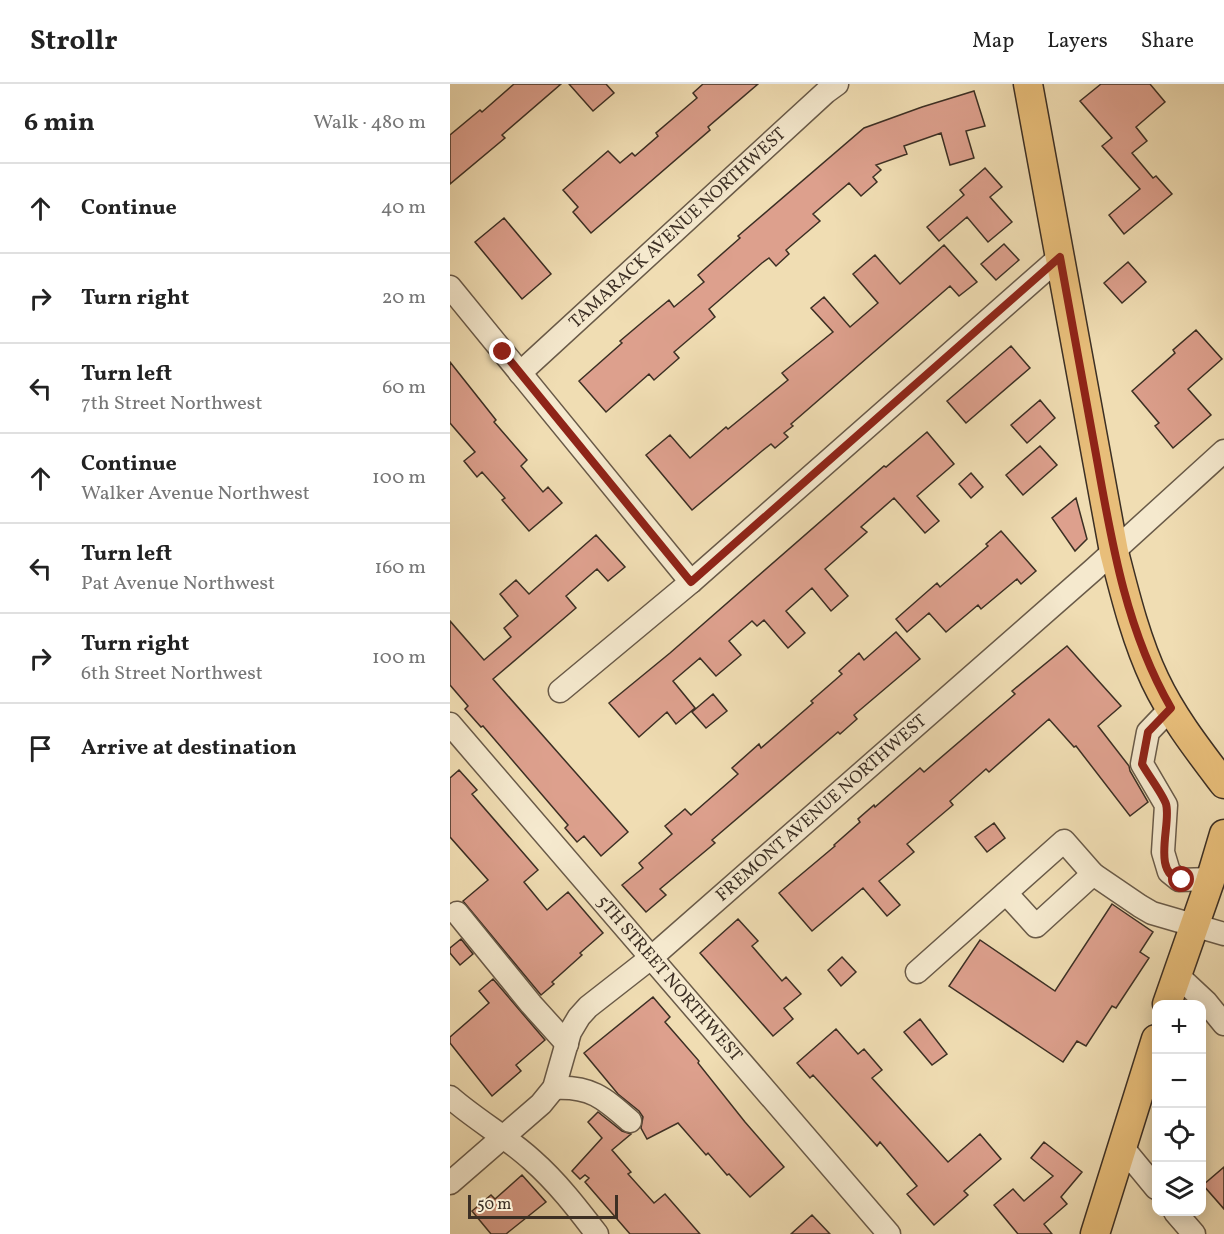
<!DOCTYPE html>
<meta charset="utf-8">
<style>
:root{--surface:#fff;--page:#f2f2f2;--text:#222;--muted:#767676;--line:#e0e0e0}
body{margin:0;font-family:Vollkorn,serif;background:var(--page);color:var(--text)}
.controls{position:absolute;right:18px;bottom:18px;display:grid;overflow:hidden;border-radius:12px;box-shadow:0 3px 15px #0003}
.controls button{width:54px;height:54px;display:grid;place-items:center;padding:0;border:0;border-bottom:2px solid var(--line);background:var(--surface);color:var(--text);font:30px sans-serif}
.scale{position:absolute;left:18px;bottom:15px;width:150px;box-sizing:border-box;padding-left:6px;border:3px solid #3c2f24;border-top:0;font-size:16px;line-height:21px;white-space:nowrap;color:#3c2f24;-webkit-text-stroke:4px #f5e9ce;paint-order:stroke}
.stop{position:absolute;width:18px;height:18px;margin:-14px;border:4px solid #8f2418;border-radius:50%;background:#fff}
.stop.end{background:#8f2418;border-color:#fff;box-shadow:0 2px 6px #0008}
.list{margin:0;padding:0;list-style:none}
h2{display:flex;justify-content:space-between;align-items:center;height:78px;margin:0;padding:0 24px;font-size:26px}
h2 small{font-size:20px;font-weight:400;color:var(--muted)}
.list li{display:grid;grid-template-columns:39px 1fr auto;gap:18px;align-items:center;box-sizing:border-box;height:90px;padding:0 24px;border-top:2px solid var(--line)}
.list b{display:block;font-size:22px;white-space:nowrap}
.list p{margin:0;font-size:20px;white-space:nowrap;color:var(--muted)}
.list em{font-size:20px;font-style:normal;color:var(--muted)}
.icon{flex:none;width:33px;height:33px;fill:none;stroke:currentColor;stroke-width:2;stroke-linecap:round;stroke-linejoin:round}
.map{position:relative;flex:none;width:774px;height:1150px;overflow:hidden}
header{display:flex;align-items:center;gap:36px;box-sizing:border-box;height:84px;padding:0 30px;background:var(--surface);border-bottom:2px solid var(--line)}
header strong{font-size:28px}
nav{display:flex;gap:33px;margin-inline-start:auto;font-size:21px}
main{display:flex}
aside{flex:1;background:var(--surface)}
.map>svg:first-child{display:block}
</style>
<header>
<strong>Strollr</strong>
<nav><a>Map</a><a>Layers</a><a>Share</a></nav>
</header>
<main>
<aside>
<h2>6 min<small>Walk · 480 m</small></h2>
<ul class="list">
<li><svg class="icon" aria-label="ahead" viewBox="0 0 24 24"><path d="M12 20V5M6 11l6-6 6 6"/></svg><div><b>Continue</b></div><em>40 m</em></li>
<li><svg class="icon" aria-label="right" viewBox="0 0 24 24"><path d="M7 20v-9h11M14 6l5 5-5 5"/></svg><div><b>Turn right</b></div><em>20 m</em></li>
<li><svg class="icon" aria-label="left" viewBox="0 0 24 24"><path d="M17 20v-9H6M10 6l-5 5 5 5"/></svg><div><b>Turn left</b><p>7th Street Northwest</p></div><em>60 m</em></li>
<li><svg class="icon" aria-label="ahead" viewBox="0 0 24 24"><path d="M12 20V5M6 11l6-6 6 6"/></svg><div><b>Continue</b><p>Walker Avenue Northwest</p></div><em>100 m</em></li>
<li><svg class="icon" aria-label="left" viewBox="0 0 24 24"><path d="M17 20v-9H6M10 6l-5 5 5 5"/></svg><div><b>Turn left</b><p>Pat Avenue Northwest</p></div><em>160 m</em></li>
<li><svg class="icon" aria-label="right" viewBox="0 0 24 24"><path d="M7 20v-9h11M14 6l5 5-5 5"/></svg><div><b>Turn right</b><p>6th Street Northwest</p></div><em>100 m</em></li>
<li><svg class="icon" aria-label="arrive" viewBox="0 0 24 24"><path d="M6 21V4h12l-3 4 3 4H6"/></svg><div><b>Arrive at destination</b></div></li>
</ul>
</aside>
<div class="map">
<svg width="774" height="1150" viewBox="0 0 774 1150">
<rect width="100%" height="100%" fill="#f0ddb3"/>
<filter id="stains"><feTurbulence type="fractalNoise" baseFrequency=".00333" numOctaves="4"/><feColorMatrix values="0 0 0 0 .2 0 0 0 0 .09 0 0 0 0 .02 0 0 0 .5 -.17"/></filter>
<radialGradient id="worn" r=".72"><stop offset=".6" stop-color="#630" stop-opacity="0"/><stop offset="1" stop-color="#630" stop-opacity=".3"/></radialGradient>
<path fill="#dda08d" stroke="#3c2f24" stroke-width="1.5" d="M64 0H111L52 51 55 54 0 100V51L30 26 32 28Z
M119 0H156L164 9 143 27Z
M253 0H308L258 43 260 46 141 149 123 128 128 123 113 106 158 67 170 79 182 69 185 72 208 52 206 49 247 14 243 9Z
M651 0H700L715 18 686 43 697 57 682 69 703 94 706 92 722 110 674 150 659 131 690 105 652 62 662 54 630 17Z
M524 7 535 42 516 47 524 74 500 81 491 49 454 62 457 70 426 81 431 86 423 93 427 98 411 112 399 99 363 130 370 137 336 166 339 170 326 182 319 174 312 179 259 225 265 233 224 268 229 274 204 296 199 290 156 328 129 297 172 259 170 257 196 235 219 216 224 223 254 198 248 191 290 154 288 152 414 44 472 23Z
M535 84 552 103 540 113 562 138 538 158 517 133 489 157 477 143 514 111 510 106Z
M54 134 101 190 72 215 25 158Z
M554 160 569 176 546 196 531 180Z
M494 161 527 198 509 212 500 202 341 340 343 342 334 349 338 353 325 364 321 360 312 367 242 426 196 371 220 351 240 374 276 343 278 345 338 296 332 289 383 248 361 224 374 213 400 243 428 219 403 190 425 171 450 200Z
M678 178 696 198 672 219 654 199Z
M746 246 772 275 738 305 761 331 723 364 705 342 709 339 682 307 725 269 723 266Z
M561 262 580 284 516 339 497 317Z
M0 278 46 336 44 338 77 376 71 382 93 408 98 403 112 419 79 447 52 416 55 414 32 388 27 393 14 377 25 368 0 339Z
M590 316 605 334 577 359 561 341Z
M477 348 504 380 467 412 489 437 475 449 444 414 411 443 417 448 375 485 398 512 381 527 362 504 336 527 355 549 338 564 314 536 307 542 302 537 279 557 291 571 266 592 250 574 223 597 245 624 226 640 217 628 189 653 159 619 220 569 434 382 436 383Z
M590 362 607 381 573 411 556 391Z
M521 389 533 403 521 414 509 400Z
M626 414 637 455 625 467 602 434Z
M551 447 586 487 571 500 567 495 531 525 528 521 496 548 479 529 457 548 446 535 487 499 490 503 538 462 536 460Z
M146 451 175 483 158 497 147 485 116 512 126 524 43 595 178 748 151 772 134 752 127 758 115 744 118 741 33 642 31 643 15 625 18 622 0 601V537L34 576 61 553 54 544 68 532 50 510 66 496 79 510Z
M446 548 470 575 404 631 407 635 390 650 388 648 262 756 265 759 210 805 216 811 196 828 172 801 193 784 189 779 222 750 215 742 235 725 241 731 288 690 282 684 309 660 311 664 363 619 361 617 392 590 389 587 409 569 414 576Z
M617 562 671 622 648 642 679 682 680 687 698 718 680 732 626 662 624 663 599 635 539 688 536 685 500 717 503 721 457 760 464 768 429 797 450 821 437 832 413 804 362 847 329 809 385 762 384 761 410 738 408 735 424 721 425 723 470 684 474 688 565 610 562 607Z
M263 610 277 627 256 644 242 628Z
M9 686 27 706 22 710 88 786 74 798 97 826 118 808 153 849 130 869 132 871 102 898 104 900 91 911 13 817 38 796 0 753V694Z
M544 739 555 754 537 768 525 753Z
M662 820 703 848 690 868 699 874 666 924 662 922 636 962 627 957 613 978 499 902 530 856 605 907Z
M288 835 308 857 302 862 332 897 336 893 351 910 334 924 343 935 323 952 250 869Z
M11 855 23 870 10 881 0 869V864Z
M392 873 406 888 391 902 378 886Z
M43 895 95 956 66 981 71 987 42 1012 0 959V953L39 919 29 907Z
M203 913 220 933 215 938 249 977 248 979 295 1038 334 1083 300 1113 279 1090 277 1091 258 1069 256 1071 228 1039 197 1055 191 1044 193 1033 189 1027 168 1010 134 969Z
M470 935 497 970 482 981 454 948Z
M386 945 408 970 414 965 432 986 422 994 498 1078 530 1050 551 1075 514 1107 518 1111 484 1141 457 1110 467 1102 430 1058 427 1062 363 991 360 994 347 979Z
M148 1028 172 1047 181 1050 162 1066 181 1088 178 1090 204 1119 215 1110 250 1150H180L135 1098 139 1094 135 1091 130 1095 122 1087 152 1054 138 1038Z
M594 1058 632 1088 611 1113 617 1120 594 1140 602 1150H568L544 1121 563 1105 574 1117 603 1092 581 1074Z
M774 1083V1125L753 1101Z
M72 1091 96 1118 56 1150H41L22 1127 41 1111 45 1115Z
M362 1131 380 1150H341Z"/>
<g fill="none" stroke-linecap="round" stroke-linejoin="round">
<defs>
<g id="minor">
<path d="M0 203 241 498"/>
<path id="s1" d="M70 289 376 8 387 0"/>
<path d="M110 607 241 498 610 173"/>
<path d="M721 624 698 648 692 680 716 721 713 768 719 788 729 796 761 795"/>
<path id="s2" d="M0 640 439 1150"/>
<path d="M556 809 586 842 643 790"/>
<path d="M7 829 81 920 117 960"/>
<path d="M467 888 614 757 643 790 690 822 702 829 774 850"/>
<path d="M726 890 756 918 774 940"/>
<path d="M104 1004C141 1002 154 1014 180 1037"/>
<path d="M0 1013C26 1036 57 1053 82 1076 107 1098 127 1124 147 1150"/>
<path d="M673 1064 706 1104"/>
<path id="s3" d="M0 1099 91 1020 104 1004 120 948 129 933 138 923 202 873 643 486 774 367"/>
<path d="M725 1128 744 1150"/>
</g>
<path id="major" d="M578 0 664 468C675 511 686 556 705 596 723 634 749 667 774 700
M717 920 760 797 774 750
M645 1150 706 955"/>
</defs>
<use href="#minor" stroke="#695a48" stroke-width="25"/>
<use href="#major" stroke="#3c2f24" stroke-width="31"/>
<use href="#minor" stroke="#f5e9ce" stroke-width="22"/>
<use href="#major" stroke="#e8be7a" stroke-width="28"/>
</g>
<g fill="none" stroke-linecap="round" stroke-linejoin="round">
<path stroke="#8f2418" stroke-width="8" d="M53 268 241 498 610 173C622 241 635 308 647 376 662 461 677 548 721 624L698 648 692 680C698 691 712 709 716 720 722 739 700 791 732 796"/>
</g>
<g text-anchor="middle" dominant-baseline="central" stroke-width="5" stroke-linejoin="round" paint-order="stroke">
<g font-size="18" fill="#3c2f24" stroke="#f5e9ce">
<text stroke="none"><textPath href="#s1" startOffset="214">TAMARACK AVENUE NORTHWEST</textPath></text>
<text stroke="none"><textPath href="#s3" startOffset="537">FREMONT AVENUE NORTHWEST</textPath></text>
<text stroke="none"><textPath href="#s2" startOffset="336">5TH STREET NORTHWEST</textPath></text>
</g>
</g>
<rect width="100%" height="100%" filter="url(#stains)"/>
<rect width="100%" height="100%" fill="url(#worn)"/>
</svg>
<div class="controls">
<button>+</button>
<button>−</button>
<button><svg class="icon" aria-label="locate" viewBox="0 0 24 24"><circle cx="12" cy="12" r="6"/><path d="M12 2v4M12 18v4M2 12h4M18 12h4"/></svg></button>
<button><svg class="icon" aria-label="layers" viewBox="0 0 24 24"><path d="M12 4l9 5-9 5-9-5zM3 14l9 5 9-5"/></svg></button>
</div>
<div class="scale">50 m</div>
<div class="stop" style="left:732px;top:796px"></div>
<div class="stop end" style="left:53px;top:268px"></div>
</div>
</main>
